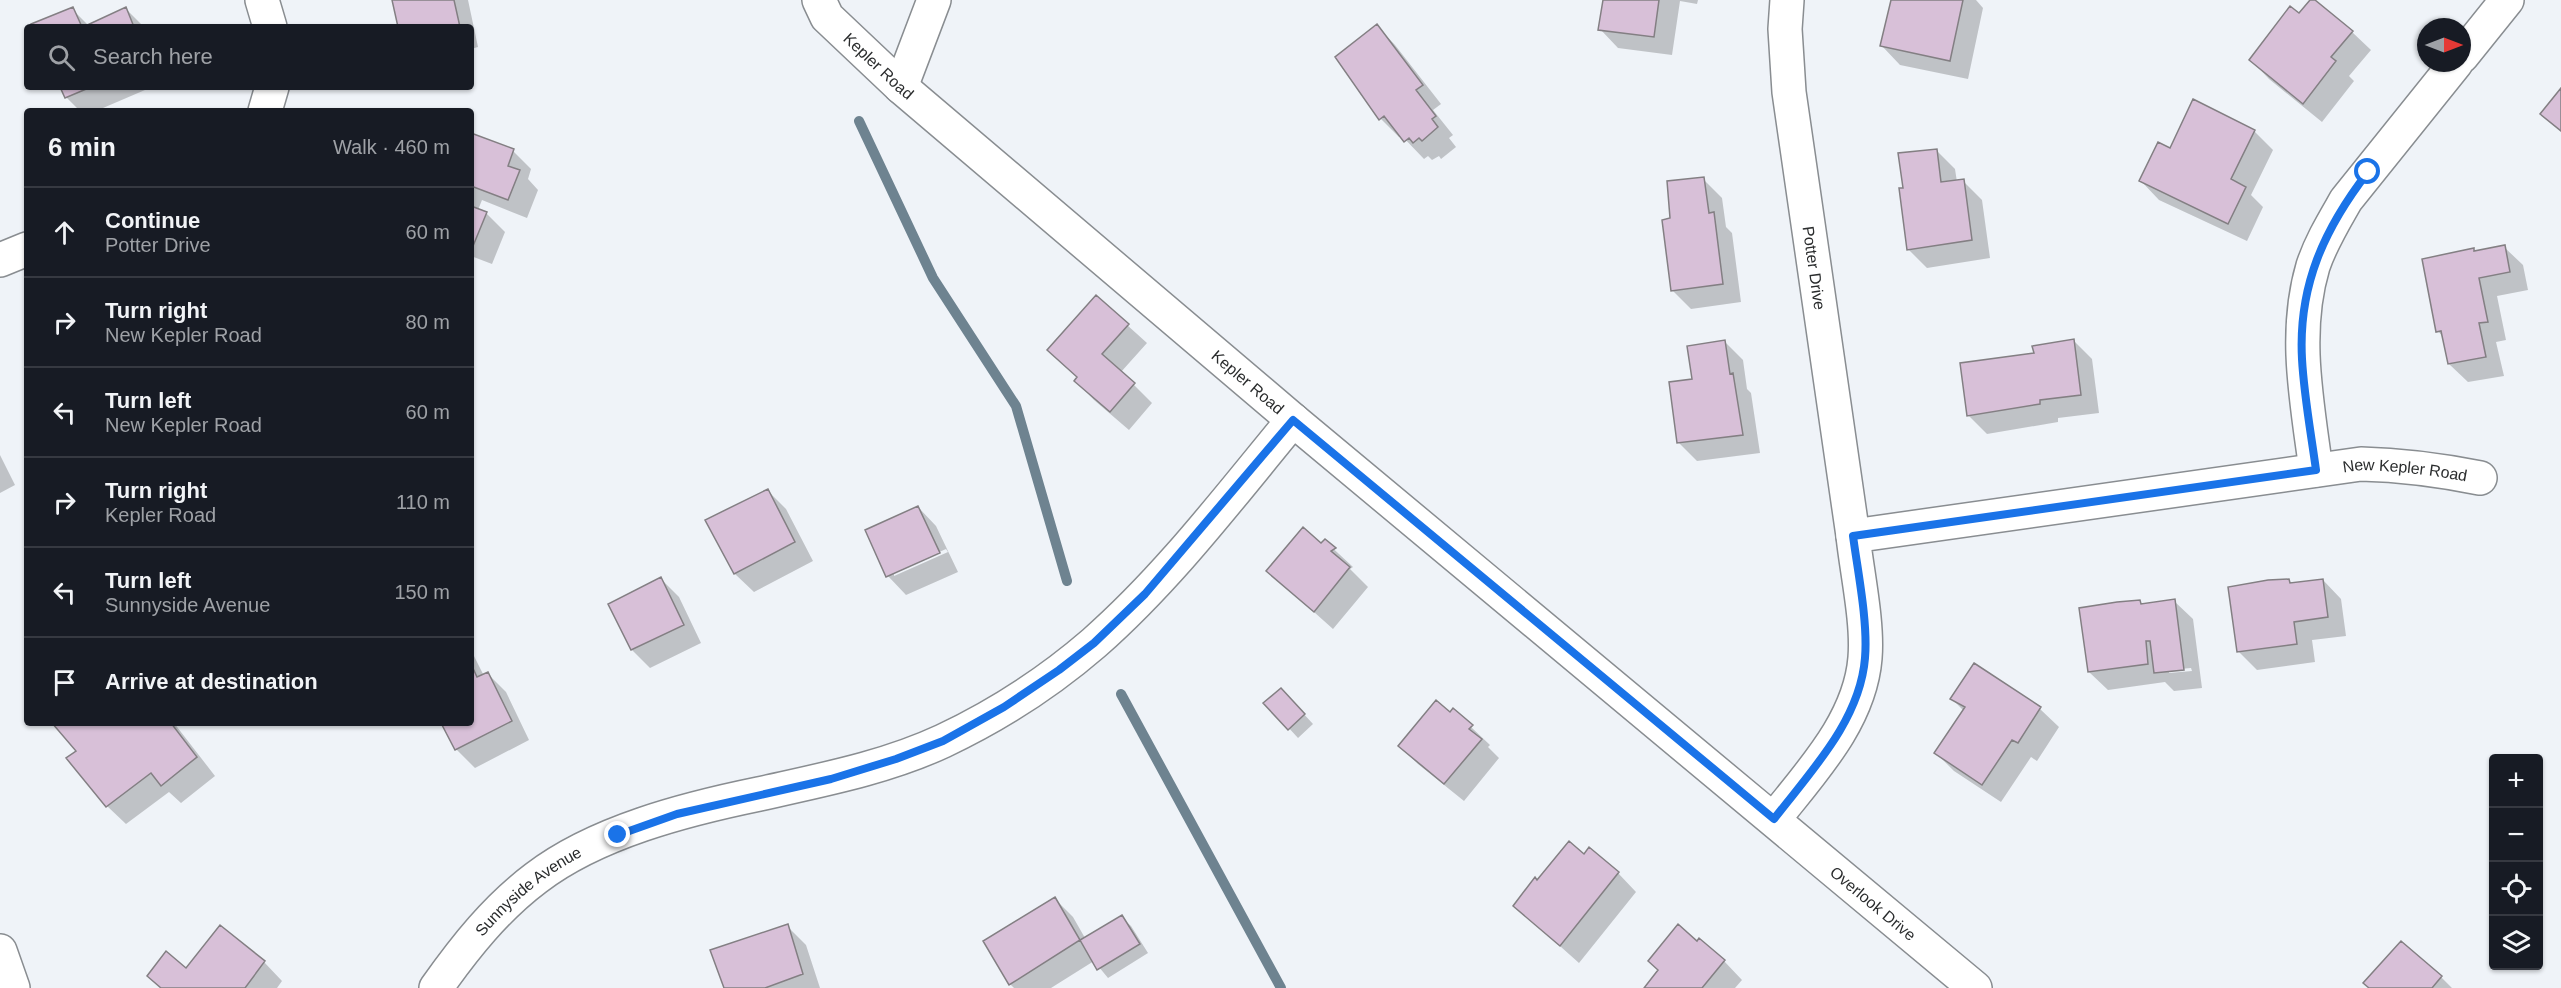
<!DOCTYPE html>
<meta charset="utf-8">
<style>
:root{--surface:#171b24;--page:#20242c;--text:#f1f3f6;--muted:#9ea1a6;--line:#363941}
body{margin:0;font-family:Helvetica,sans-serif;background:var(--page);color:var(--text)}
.controls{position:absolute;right:18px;bottom:18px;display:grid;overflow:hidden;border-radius:6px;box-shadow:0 2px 4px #0004}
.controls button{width:54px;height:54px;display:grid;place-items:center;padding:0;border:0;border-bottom:2px solid var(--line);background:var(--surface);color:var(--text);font:30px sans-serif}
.compass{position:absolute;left:2417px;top:18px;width:54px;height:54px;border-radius:50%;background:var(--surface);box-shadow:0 2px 4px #0004;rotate:90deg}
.stop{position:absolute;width:18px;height:18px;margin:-14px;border:4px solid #1a73e8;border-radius:50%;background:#fff}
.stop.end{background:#1a73e8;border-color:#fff;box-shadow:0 2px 6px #0008}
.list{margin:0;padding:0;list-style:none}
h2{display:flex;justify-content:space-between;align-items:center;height:78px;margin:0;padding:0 24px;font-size:26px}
h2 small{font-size:20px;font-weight:400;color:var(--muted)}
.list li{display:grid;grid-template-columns:39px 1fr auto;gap:18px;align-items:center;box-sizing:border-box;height:90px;padding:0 24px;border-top:2px solid var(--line)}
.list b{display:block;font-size:22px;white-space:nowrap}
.list p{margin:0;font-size:20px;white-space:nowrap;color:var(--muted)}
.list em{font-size:20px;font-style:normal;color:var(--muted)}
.icon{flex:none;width:33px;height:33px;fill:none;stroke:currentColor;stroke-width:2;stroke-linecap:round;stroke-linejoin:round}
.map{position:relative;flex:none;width:2561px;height:988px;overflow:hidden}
.search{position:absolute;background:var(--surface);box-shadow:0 2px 4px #0004;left:24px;top:24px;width:450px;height:66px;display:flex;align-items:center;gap:15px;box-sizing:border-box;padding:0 21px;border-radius:6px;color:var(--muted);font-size:22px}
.panel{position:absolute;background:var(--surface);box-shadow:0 2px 4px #0004;left:24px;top:108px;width:450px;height:618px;border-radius:6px}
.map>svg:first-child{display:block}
</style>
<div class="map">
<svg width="2561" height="988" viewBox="0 0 2561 988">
<rect width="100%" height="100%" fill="#eff3f8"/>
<path fill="#0003" fill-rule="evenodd" d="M394 0H468L478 47 471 49V27H400Z
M1604 0H1698L1697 4 1680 1 1672 55 1618 48 1600 29Z
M1892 0H1976L1983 8 1968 79 1900 65 1882 46Z
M2312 0 2352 32 2371 50 2349 76 2354 81 2322 122 2269 79 2251 60 2299 15Z
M72 9 89 26 126 9 144 27H34Z
M1377 26 1395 45 1441 104 1433 110 1453 135 1449 138 1456 147 1441 159 1439 156 1432 160 1428 156 1424 159 1401 135 1399 137 1381 119Z
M62 87H152L96 111H80L66 97Z
M2254 131 2273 150 2251 195 2263 207 2247 241 2159 200 2141 181 2170 150Z
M471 134 513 151 531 169 528 179 538 190 527 218 482 200 478 210 486 213 505 232 492 264 471 256Z
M1936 150 1955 169 1957 182 1963 181 1982 200 1990 258 1927 268 1908 249 1905 189Z
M1703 179 1722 198 1726 227 1732 233 1741 302 1691 309 1672 290V219Z
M2504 247 2523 265 2528 290 2497 296 2506 340 2496 342 2504 376 2468 382 2449 364 2443 337 2438 331 2473 250 2476 252Z
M1096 297 1147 343 1121 372 1152 403 1129 430 1094 400 1076 381 1078 378 1049 350Z
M2074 341 2092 359 2099 413 2058 418V422L1987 434 1968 415 2035 354Z
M1725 342 1743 360 1747 389 1751 393 1760 453 1697 461 1679 443Z
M0 455 15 485 0 493Z
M768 491 786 509 813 561 754 592 735 574 707 521Z
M918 507 936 526 958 572 906 595 888 576 867 531ZM946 549 948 552 894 576V572Z
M1325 541 1353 567 1350 569 1368 587 1333 629 1268 571 1322 545Z
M661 579 679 597 701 643 650 668 632 650Z
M2323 580 2341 599 2346 636 2312 640 2315 662 2257 670 2238 651 2289 581 2292 584Z
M2174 601 2193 619 2202 688 2174 691 2165 682 2108 690 2089 672 2140 602 2143 605ZM2191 668 2192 671 2169 673V670Z
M471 650 484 676 488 674 506 692 529 740 475 768 456 749 443 723H471Z
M1975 665 2040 709 2059 727 2037 761 2031 757 2001 802 1954 771 1936 753 1964 711 1952 699Z
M1290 699 1313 724 1298 738 1266 703Z
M1453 710 1490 745 1488 747 1499 758 1464 801 1418 764 1400 746Z
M54 723H174L215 776 181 803 169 792 126 824 107 806 78 752Z
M1584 856 1618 873 1636 892 1579 963 1515 906 1538 882Z
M1055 899 1073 917 1085 938 1121 917 1131 926 1148 953 1108 978 1094 961 1051 988H1014L1010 984Z
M787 926 806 945 820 988H725Z
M1697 943 1724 961 1742 980 1735 988H1646L1660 971Z
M264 962 282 981 277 988H161L149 976Z
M2441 977 2452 988H2370Z"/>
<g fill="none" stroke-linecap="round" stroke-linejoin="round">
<path stroke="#6e8390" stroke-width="10" d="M859 121 933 278 1016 406 1067 581
M1121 694 1281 988"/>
</g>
<path fill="#d8c0d8" stroke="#837f83" stroke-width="1.5" d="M392 0H454L460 27H398Z
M1603 0H1659L1654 37 1598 30Z
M1891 0H1963L1950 61 1880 46Z
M2310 0H2315L2353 31 2331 57 2336 61 2303 104 2249 60 2290 6 2299 13Z
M73 7 82 27H32L31 24Z
M126 7 134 27H83Z
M1377 24 1423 85 1416 90 1436 116 1432 119 1438 127 1422 141 1419 138 1413 143 1409 138 1404 142 1384 116 1379 120 1335 57Z
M60 87H91L65 98Z
M2561 88V131L2540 114Z
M2193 99 2255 130 2231 179 2246 187 2228 224 2139 181 2158 142 2170 148Z
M471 133 514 149 508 166 520 170 508 200 471 186Z
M1937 149 1941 182 1964 179 1972 240 1907 250 1899 188H1903L1898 153Z
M1704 177 1709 213 1714 212 1723 284 1671 291 1662 220 1670 218 1667 181Z
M471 206 487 212 473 246H471Z
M2505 245 2510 272 2479 278 2488 322 2479 323 2486 357 2448 364 2441 331 2436 332 2422 259 2474 248V251Z
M1096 295 1129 324 1102 354 1135 383 1110 412 1074 381 1077 377 1047 350Z
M2074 339 2081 395 2040 400V404L1967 416 1960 363 2034 353 2032 346Z
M1725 340 1730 374 1733 373 1743 435 1677 443 1669 382 1692 379 1687 346Z
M768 489 795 542 734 574 705 520Z
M918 506 940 553 886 577 865 530Z
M1303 527 1321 543 1325 539 1336 548 1331 551 1350 567 1314 612 1266 571Z
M661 577 684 625 631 650 608 604Z
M2289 579 2290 583 2323 579 2328 617 2294 622 2297 644 2237 652 2228 587 2268 580Z
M2175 599 2184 670 2154 673 2150 641H2146L2148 664 2088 672 2079 608 2117 602 2140 600 2141 604Z
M1974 663 2041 707 2018 743 2012 740 1982 785 1934 753 1965 707 1950 699Z
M471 664 477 677 488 672 512 721 455 750 441 723H471Z
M1281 688 1305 714 1288 730 1263 703Z
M1436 700 1450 712 1453 708 1473 725 1469 729 1482 739 1444 784 1398 746Z
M52 723H171L197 757 161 786 151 773 106 807 66 758 76 751Z
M1569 841 1584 854 1589 847 1619 872 1560 946 1513 906 1535 877 1537 880Z
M1055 897 1080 940 1009 985 983 941Z
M1122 915 1140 944 1097 970 1080 940Z
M788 924 803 974 765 988H724L710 950Z
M1678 924 1697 941 1699 938 1725 960 1702 988H1644L1658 970 1648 961Z
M220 925 265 961 245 988H161L147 976 166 951 186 968Z
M2401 941 2442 976 2432 988H2369L2363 983Z"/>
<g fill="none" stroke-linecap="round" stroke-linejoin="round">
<defs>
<g id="minor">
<path d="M262 0 270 27"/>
<path id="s1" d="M819 0 827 17 901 87 1293 420 1975 988"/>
<path id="s2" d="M1787 0 1785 29 1789 92 1853 536"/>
<path d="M2462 56 2507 0"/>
<path d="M901 87 934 0"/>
<path d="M265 111 272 87"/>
<path d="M0 260 27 249"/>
<path d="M2316 470C2307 402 2293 333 2313 266 2321 242 2334 221 2346 200L2456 63"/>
<path id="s3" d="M1774 819C1811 772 1860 721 1865 658 1868 622 1857 573 1853 536L2361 464C2402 465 2440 470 2480 478"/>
<path d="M0 951 13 988"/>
<path id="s4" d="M436 988C465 947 496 908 536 878 596 832 686 809 759 794 821 780 885 768 943 741 996 716 1050 681 1094 643 1169 577 1230 496 1293 420"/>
</g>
</defs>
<use href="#minor" stroke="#898d91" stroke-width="36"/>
<use href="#minor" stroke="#fff" stroke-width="33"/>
</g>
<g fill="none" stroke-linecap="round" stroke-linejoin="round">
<path stroke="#1a73e8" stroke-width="8" d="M618 835 677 814 831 779 896 759 943 741 1004 707 1059 670 1094 643 1145 594 1293 420 1774 819C1810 772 1860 721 1865 658 1868 622 1858 573 1853 536L2316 470C2311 433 2304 396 2302 359 2298 286 2324 229 2368 172"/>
</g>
<g text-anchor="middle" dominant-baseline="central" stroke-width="5" stroke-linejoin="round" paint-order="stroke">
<g font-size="16" fill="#2a2c2d" stroke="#eff3f8">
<text stroke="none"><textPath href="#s1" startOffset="90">Kepler Road</textPath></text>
<text stroke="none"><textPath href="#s2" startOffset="270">Potter Drive</textPath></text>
<text stroke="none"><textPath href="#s1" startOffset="576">Kepler Road</textPath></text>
<text stroke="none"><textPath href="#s3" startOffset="868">New Kepler Road</textPath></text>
<text stroke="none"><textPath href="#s4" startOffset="135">Sunnyside Avenue</textPath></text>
<text stroke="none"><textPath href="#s1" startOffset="1390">Overlook Drive</textPath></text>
</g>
</g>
</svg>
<div class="controls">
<button>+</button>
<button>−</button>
<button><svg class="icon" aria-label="locate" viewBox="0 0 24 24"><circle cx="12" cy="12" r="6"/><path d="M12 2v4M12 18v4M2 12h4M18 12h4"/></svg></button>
<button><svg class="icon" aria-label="layers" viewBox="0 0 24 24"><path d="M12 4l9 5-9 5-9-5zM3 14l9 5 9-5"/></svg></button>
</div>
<svg class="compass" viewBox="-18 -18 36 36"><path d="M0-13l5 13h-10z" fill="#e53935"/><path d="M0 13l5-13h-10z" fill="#9ea1a6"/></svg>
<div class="stop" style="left:2368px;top:172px"></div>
<div class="stop end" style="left:618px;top:835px"></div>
<div class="search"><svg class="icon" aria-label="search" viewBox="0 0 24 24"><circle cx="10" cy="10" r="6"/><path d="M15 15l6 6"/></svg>Search here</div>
<section class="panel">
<h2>6 min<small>Walk · 460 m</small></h2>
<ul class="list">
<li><svg class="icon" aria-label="ahead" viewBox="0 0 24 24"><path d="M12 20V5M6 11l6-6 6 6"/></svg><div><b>Continue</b><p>Potter Drive</p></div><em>60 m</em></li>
<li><svg class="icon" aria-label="right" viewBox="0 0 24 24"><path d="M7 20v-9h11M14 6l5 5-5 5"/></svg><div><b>Turn right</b><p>New Kepler Road</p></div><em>80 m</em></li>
<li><svg class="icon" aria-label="left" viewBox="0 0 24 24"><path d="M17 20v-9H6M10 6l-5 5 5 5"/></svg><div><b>Turn left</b><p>New Kepler Road</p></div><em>60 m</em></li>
<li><svg class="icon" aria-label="right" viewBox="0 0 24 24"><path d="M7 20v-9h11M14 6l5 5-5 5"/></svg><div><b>Turn right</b><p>Kepler Road</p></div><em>110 m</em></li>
<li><svg class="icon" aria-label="left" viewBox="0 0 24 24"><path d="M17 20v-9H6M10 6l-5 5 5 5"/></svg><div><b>Turn left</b><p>Sunnyside Avenue</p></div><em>150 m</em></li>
<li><svg class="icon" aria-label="arrive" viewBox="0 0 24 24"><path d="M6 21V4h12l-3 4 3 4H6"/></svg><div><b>Arrive at destination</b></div></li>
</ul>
</section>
</div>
